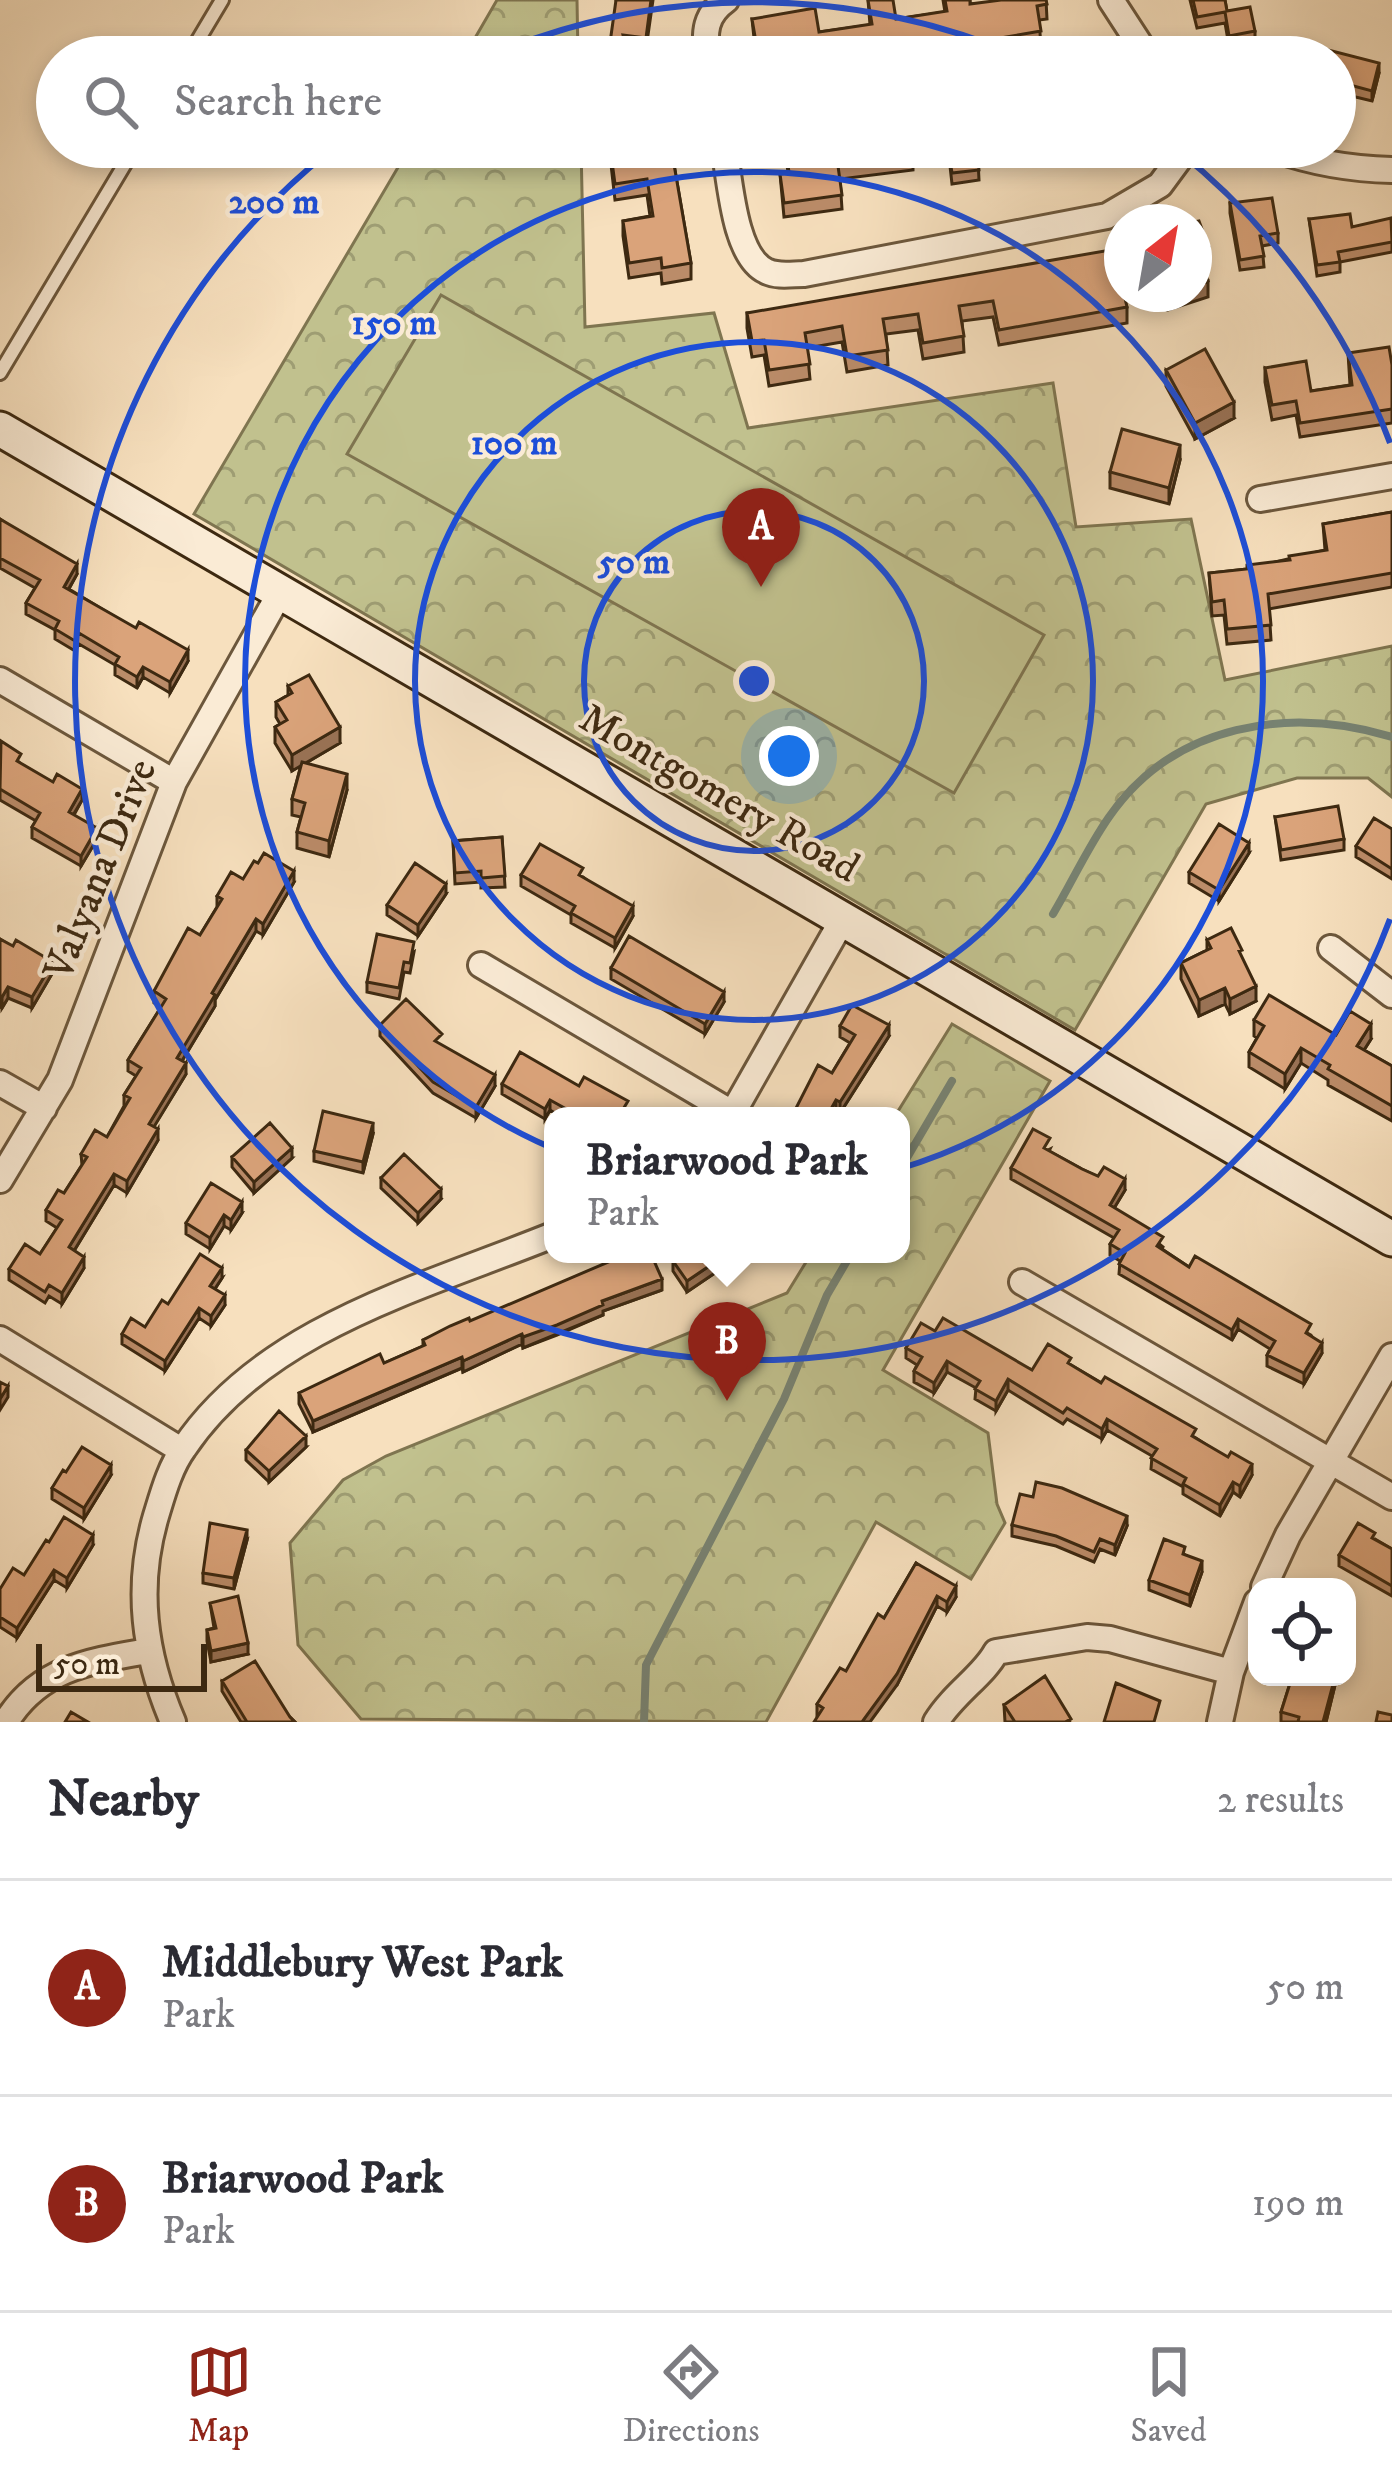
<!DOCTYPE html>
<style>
:root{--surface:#fff;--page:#f2f2f3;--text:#2b2b33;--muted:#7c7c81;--line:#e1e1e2;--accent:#8f2418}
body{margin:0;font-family:"IM FELL DW Pica",serif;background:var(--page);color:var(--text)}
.controls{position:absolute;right:36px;bottom:36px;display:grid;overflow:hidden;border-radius:24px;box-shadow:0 6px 18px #0003}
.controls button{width:108px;height:108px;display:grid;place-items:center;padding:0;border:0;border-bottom:3px solid var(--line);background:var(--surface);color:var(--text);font:60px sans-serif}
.compass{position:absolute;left:1104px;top:204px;width:108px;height:108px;border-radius:50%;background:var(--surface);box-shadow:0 6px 18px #0003;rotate:31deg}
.scale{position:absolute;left:36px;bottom:30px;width:171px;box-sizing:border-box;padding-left:12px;border:6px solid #3d2911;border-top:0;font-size:33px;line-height:42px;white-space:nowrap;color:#3d2911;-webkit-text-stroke:9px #faebd5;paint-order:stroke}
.you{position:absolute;left:789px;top:756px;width:42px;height:42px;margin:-30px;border:9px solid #fff;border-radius:50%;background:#1a73e8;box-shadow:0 0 0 18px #1a73e833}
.badge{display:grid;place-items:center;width:78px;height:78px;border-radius:50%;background:var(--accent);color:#fff;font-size:39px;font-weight:700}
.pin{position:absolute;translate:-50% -99px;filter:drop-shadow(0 3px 6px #0008)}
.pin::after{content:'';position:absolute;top:63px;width:42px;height:36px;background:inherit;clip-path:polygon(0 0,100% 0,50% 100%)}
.popup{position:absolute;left:544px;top:1107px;width:366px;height:156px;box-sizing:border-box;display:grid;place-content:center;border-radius:24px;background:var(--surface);filter:drop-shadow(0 3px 9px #0005);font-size:39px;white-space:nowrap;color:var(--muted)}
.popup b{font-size:45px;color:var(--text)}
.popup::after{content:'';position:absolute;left:50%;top:100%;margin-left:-24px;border:24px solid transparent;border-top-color:var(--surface)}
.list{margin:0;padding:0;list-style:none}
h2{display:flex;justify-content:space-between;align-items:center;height:156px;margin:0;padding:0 48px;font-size:51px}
h2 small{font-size:39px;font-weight:400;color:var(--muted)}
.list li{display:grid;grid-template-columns:78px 1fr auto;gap:36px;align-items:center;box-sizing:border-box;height:216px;padding:0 48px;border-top:3px solid var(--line)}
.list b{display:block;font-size:45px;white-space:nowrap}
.list p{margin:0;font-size:39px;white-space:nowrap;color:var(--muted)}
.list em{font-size:39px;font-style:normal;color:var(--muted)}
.icon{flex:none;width:66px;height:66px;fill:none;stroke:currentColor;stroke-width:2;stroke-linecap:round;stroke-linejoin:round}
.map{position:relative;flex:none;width:1392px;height:1722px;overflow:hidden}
.search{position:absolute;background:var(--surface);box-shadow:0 6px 18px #0003;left:36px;right:36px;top:36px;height:132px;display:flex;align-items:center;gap:30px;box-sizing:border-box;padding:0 42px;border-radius:66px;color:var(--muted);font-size:45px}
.sheet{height:588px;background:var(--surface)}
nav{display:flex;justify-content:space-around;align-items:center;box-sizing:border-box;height:168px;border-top:3px solid var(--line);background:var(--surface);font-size:33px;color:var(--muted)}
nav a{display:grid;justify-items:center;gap:6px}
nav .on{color:var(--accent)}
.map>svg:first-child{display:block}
</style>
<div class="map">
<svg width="1392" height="1722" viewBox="0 0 1392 1722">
<defs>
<pattern id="forest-crowns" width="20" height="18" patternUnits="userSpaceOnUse" patternTransform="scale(3)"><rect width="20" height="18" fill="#c1c18e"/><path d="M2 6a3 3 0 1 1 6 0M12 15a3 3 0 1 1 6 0" fill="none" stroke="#9e9d73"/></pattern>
</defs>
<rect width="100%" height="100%" fill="#f7e0be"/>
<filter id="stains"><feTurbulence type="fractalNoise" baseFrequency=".00167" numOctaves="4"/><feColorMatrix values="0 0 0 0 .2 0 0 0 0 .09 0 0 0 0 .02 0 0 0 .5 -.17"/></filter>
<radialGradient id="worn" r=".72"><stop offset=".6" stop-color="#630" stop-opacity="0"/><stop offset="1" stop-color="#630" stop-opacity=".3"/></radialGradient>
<path fill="url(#forest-crowns)" stroke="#7f7550" stroke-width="3" d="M497 0H577L578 57H464Z
M410 147H581L585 327 714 313 748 428 1053 383 1076 527 1191 519 1225 680 1392 646V797L1368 778H1297L1206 804 1075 1030 194 514Z
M952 1024 1050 1081 883 1370 988 1433 997 1504 1005 1523 971 1579 876 1522 766 1722 361 1719 298 1645 290 1543 343 1480 386 1456 787 1293 811 1254H901V1116H895Z"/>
<path fill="#c1c18e" stroke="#7f7550" stroke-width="3" d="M441 295 1044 635 954 793 347 454Z"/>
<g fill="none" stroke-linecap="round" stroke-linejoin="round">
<path stroke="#778272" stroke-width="8" d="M1053 914C1072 882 1088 847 1109 817 1174 723 1289 706 1392 737
M901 1168 952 1081
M644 1722 646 1665 784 1399 827 1295 851 1254"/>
<defs>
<path id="lane" d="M188 57 222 0
M0 373 135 147"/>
<path id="street" d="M1111 0 1148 57
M707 57C704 32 705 15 726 0
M724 147C730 180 734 256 766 271 777 277 792 274 804 274L1107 216 1160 185 1188 147
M1269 147C1309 162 1349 169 1392 170
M1260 499 1392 476
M0 680 174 782
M1331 948 1392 995
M481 965 732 1113
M0 1083 44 1108
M731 1116 843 919
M0 1180 60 1080 174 782 281 591
M1022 1282 1392 1497
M0 1339 181 1450
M1264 1587 1288 1535 1392 1356
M6 1722C39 1668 90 1661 148 1651
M173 1722C144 1654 135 1587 156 1516 163 1493 170 1467 184 1448 264 1328 425 1287 553 1235
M936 1722C953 1694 984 1675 996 1652L1087 1637 1110 1639 1231 1672
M1220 1722 1231 1672 1257 1602"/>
<path id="secondary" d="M0 429 1392 1239"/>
</defs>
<use href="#lane" stroke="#6c573c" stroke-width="18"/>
<use href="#street" stroke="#6c573c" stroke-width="30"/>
<use href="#secondary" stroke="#3d2911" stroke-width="39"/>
<use href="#lane" stroke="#faebd5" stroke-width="12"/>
<use href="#street" stroke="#faebd5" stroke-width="24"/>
<use href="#secondary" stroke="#faebd5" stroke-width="33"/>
</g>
<path fill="#bb8c69" stroke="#3d2911" stroke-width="3" d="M616 0H653L646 49 625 46Z
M868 0 896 19 945 12 943 0H970V4L1046 0 1047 19 1039 20 1041 46 973 57H756L752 19 819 32 870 25Z
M1190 0H1225L1227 11 1255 31V42L1229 46 1225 23 1197 28Z
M1335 57 1379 73 1372 101 1335 92Z
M609 147H671L691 263V279L662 284 661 273 629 278 623 236V221L650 216 647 195 615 200Z
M785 147 913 156V170L840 179 842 209 784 217 780 174 788 173Z
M1000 147V157L978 160 979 180 952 184 948 148Z
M1230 203 1278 233V243L1262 246 1264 267 1240 270 1230 213Z
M1309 219 1352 227 1392 224V252L1340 262V272L1317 276Z
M1122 294 1127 307V323L999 345 993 317 962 321 964 352 923 359 918 330 886 334 888 365 847 372 842 342 807 348 810 379 769 386 764 355 752 357 747 328V313Z
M1348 353 1392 365V423L1300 437 1296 415 1272 420 1265 382V368L1311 391 1350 385Z
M1166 370 1234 418 1195 439 1166 386Z
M1180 460 1169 504 1110 488V472Z
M1392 512V587L1269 609 1271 640 1227 644 1224 615 1212 616 1209 573 1247 569 1325 550 1323 524Z
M0 519 77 574 69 589 188 661 170 693 143 677 137 688 115 675V665L79 644 75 651 55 639V630L26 614V603L35 588 0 568Z
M288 686 340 743 306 763 347 790 329 857 297 848V832L301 817 292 815V799L301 765 292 771 275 743V727L280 724 276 717V702L288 695Z
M0 743 21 764 82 800 74 815 97 839 81 866 32 838V827L36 821 0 800Z
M1275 817 1344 839V850L1281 860Z
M1392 829V879L1356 857V846Z
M502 837 505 887 481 888V882L455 884 453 841Z
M1249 853 1219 901 1189 883V872Z
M521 875 583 877 633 916 615 948 571 923V915L521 886Z
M243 879 294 882 263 935 256 931 215 1000V1006L182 1061 186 1074 154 1126 158 1140 127 1193 114 1185 74 1251 84 1268 62 1304 49 1296 45 1303 9 1280V1269L40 1254 57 1228 46 1221V1210L64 1193 82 1165 81 1154 107 1137 124 1106V1095L136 1076 128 1071V1060L161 1007 154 1003V991L200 935 217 907V896Z
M446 894 418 936 387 915V905Z
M0 939 53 972 32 1008 8 998 2 1008 0 1007Z
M1207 940 1256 1001 1230 1014 1225 1004 1199 1016 1181 979V963L1207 950Z
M414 952 410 973 404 972 399 999 367 992V982Z
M611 968 724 1002 705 1034 611 979Z
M1254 1020 1371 1039 1364 1050 1392 1066V1121L1328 1085V1080L1301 1063 1285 1089 1249 1067V1052L1257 1038 1254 1036Z
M380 1025 495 1086 476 1118 433 1093 380 1036Z
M840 1026 889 1036 840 1113 836 1111 833 1116H792L832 1073 850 1043 840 1037Z
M502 1084 579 1086 628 1112 626 1116H560L550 1110 545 1119 502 1094Z
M373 1134 363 1173 314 1161V1151Z
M1050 1149 1049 1151 1082 1169 1125 1190 1114 1208 1163 1247 1162 1249 1189 1267 1311 1335 1322 1353 1304 1384 1267 1366V1355L1270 1349 1238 1329 1232 1340 1119 1274 1120 1261 1110 1255V1244L1114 1238 1011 1179V1168Z
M232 1157 292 1158 254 1193 232 1167Z
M381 1178 441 1199 418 1223 381 1188Z
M242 1213 231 1230 224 1226 210 1249 186 1234V1223Z
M734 1260 687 1292 673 1271V1261Z
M222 1278 215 1289 225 1305 211 1326 199 1318 165 1371 122 1344V1334L145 1327 168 1304Z
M662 1290 603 1311V1315L557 1335 523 1348 522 1344 463 1372 462 1368 313 1432 299 1404V1393L384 1363 423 1346V1340L470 1321Z
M935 1331 1032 1370 1071 1365 1196 1438 1252 1475 1240 1497 1233 1492 1220 1516 1183 1494V1487L1151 1469 1152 1456 1107 1430 1102 1439 1067 1419 1063 1424 1008 1390 996 1411 975 1399 976 1388 947 1372 934 1393 914 1382V1371L917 1365 906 1358V1348Z
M306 1447 269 1482 246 1460V1450Z
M66 1472 111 1475 84 1519 52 1499V1488Z
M1012 1525 1127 1526 1115 1555 1100 1549 1094 1562 1056 1546 1012 1536Z
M1375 1539 1392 1549V1596L1339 1566V1555Z
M247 1540 234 1589 203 1583V1573Z
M49 1542 93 1545 67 1588 54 1580 17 1638 0 1627V1589L24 1575Z
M1185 1555 1202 1572 1190 1606 1149 1590V1580Z
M916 1563 956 1597 947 1612 937 1606 897 1685 817 1715V1704L846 1671 884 1618Z
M210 1603 248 1654 211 1662 207 1641V1630L214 1628Z
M1292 1677H1337L1326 1722H1281V1712Z
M222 1681 290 1717 295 1722H241L222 1691Z
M1004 1705 1071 1722H1005Z"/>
<path fill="#997255" stroke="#3d2911" stroke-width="3" d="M1379 63V73L1372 101V91Z
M1088 147H1109V153L1088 158Z
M1209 248V264L1198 268V252Z
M1208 281V297L1168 310V295L1194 294V286Z
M1234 402V418L1195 439V423Z
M1180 445V460L1169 504V488Z
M77 564V574L64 597V587Z
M188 650V661L170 693V682Z
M143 667V677L137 688V677Z
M340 727V743L292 771V755Z
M347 774V790L329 857V841Z
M82 789V800L69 822V812Z
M97 828V839L81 866V856Z
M1249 843V853L1219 901V890Z
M294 871V882L263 935V924Z
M446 884V894L418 936V925Z
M633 906V916L615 948V938Z
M256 919V931L215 1000V1006L177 1069V1058L212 993Z
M53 962V972L32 1008V997Z
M1256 986V1001L1230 1014V999Z
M8 987V998L2 1008V997Z
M1225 988V1004L1199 1016V1000Z
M724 992V1002L705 1034V1024Z
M1371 1024V1039L1357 1061V1046Z
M889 1025V1036L840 1113V1102Z
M1301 1048V1063L1285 1089V1074Z
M186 1063V1074L149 1135V1124Z
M495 1075V1086L476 1118V1107Z
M550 1100V1110L545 1119V1109Z
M836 1100V1111L833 1116H827Z
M373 1123V1134L363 1173V1162Z
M158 1129V1140L127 1193V1181Z
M292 1148V1158L254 1193V1182Z
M114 1174V1185L69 1259V1247Z
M1125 1179V1190L1110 1215V1205Z
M441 1189V1199L418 1223V1213Z
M242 1202V1213L231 1230V1220Z
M224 1215V1226L210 1249V1238Z
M727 1254H739L734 1260 687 1292V1281Z
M84 1257V1268L62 1304V1293Z
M222 1268V1278L210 1296V1286Z
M662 1279V1290L603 1311V1315L523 1348V1337L602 1301Z
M225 1295V1305L211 1326V1316Z
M199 1308V1318L165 1371V1361Z
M1238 1319V1329L1232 1340V1330Z
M522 1334V1344L463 1372V1361Z
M1322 1343V1353L1304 1384V1373Z
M462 1357V1368L313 1432V1421Z
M947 1361V1372L934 1393V1383Z
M1008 1379V1390L996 1411V1401Z
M8 1386V1397L0 1410V1399Z
M1107 1419V1430L1102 1439V1429Z
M306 1436V1447L269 1482V1471Z
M1252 1464V1475L1240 1497V1486Z
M111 1465V1475L84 1519V1508Z
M1233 1482V1492L1220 1516V1505Z
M1127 1516V1526L1115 1555V1545Z
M247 1530V1540L234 1589V1578Z
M93 1535V1545L67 1588V1578Z
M1202 1561V1572L1190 1606V1595Z
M54 1570V1580L17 1638V1628Z
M956 1586V1597L947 1612V1602Z
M937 1596V1606L897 1685 870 1722H862Z
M248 1643V1654L211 1662V1651Z
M1335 1677H1337L1326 1722H1323Z"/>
<path fill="#daa37a" stroke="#3d2911" stroke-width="3" d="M616 0H651L646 38 623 35 628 57H608Z
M868 0H893L896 19 947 11 945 0H970V4L1001 0H1046L1047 4 1037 6 1041 31 888 57H770L769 46 757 48 752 19 815 8 819 32 872 24Z
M1193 0H1225L1227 11 1250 7 1255 31 1229 36 1225 12 1197 17Z
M1293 41 1379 63 1372 91 1335 81V57H1289Z
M610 147H671L691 263 662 268 661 258 629 263 623 221 653 216 647 179 615 184Z
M786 147H912L913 156 838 166 842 195 784 203 780 174 789 173Z
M958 147H997L977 150 979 170 952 173 948 148Z
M1272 198 1278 233 1260 236 1264 256 1240 260 1230 203Z
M1350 214 1352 227 1391 218 1392 242 1338 252 1340 262 1317 265 1309 219Z
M1199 221 1209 248 1198 252 1208 281 1194 286V222Z
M1122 248V294H1124L1127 307 999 330 993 301 959 306 964 336 923 343 918 314 883 319 888 350 847 356 842 326 805 333 810 364 769 370 764 340 752 341 747 313Z
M1389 347 1392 365V409L1300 423 1296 401 1272 405 1265 368 1306 361 1311 391 1352 385 1348 353Z
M1205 349 1234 402 1195 423 1166 370Z
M1122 429 1180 445 1169 488 1110 472Z
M1392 512V573L1268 594 1271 625 1227 629 1224 600 1212 602 1209 573 1247 569V565L1290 560 1289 556 1327 550 1323 524Z
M0 519 77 564 64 587 136 628 139 622 188 650 170 682 143 667 137 677 115 664 119 657 79 633 75 641 55 629 59 621 26 603 40 580 0 558Z
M309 675 340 727 292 755 275 727 287 720 276 702 292 693 288 686Z
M1 741 21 754 17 761 53 782 57 774 82 789 69 812 97 828 81 856 32 827 40 813 0 789Z
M302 762 347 774 329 841 297 832 305 803 292 799Z
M1338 806 1344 839 1281 850 1275 817Z
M1374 818 1392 829V869L1356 846Z
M1219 824 1249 843 1219 890 1189 872Z
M502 837 505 876 481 878V871L455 873 453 841Z
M540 844 583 868 579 875 633 906 615 938 571 913 575 906 521 875Z
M264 853 294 871 263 924 256 919 212 993 215 995 177 1058 186 1063 149 1124 158 1129 127 1181 114 1174 69 1247 84 1257 62 1293 49 1285 45 1292 9 1269 25 1244 40 1254 62 1220 46 1210 58 1190 64 1193 87 1157 81 1154 95 1130 107 1137 130 1098 124 1095 141 1068 128 1060 166 999 154 991 188 928 200 935 222 899 217 896 231 872 243 879 254 861 258 863Z
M415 863 446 884 418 925 387 905Z
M1231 928 1242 950 1239 951 1256 986 1230 999 1225 988 1199 1000 1181 963 1211 948 1207 940Z
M377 934 414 942 410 963 404 962 399 988 367 982Z
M629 936 724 992 705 1024 611 968Z
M0 939 13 946 16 940 53 962 32 997 8 987 2 997 0 996Z
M1269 995 1336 1035 1350 1011 1371 1024 1357 1046 1392 1066V1106L1328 1069 1330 1065 1301 1048 1285 1074 1249 1052 1264 1026 1254 1020Z
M406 999 442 1034 435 1041 495 1075 476 1107 433 1082 380 1025Z
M852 1005 889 1025 840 1102 836 1100 827 1116H792L818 1065 832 1073 855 1035 840 1026Z
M520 1052 579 1086 584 1077 628 1101 619 1116H579L550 1100 545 1109 502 1084Z
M323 1111 373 1123 363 1162 314 1151Z
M270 1123 292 1148 254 1182 232 1157Z
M1033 1129 1050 1138 1044 1148 1082 1169 1098 1176 1104 1167 1125 1179 1110 1205 1163 1237 1157 1246 1189 1267 1195 1256 1311 1324 1306 1333 1322 1343 1304 1373 1267 1355 1275 1341 1238 1319 1232 1330 1119 1264 1125 1253 1110 1244 1119 1230 1011 1168Z
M404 1154 441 1189 418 1213 381 1178Z
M211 1183 242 1202 231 1220 224 1215 210 1238 186 1223Z
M200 1254 222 1268 210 1286 225 1295 211 1316 199 1308 165 1361 122 1334 131 1318 145 1327 162 1300 168 1304Z
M627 1254H651L662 1279 602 1301 603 1305 557 1325 523 1337 522 1334 463 1361 462 1357 313 1421 299 1393 380 1354 384 1363 425 1345 423 1340 450 1326 469 1318 470 1321Z
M683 1254H727L687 1281 673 1261Z
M943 1318 1032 1370 1048 1344 1071 1358 1068 1363 1101 1383 1105 1377 1196 1429 1192 1436 1228 1457 1231 1452 1252 1464 1240 1486 1233 1482 1220 1505 1183 1484 1186 1478 1151 1458 1157 1449 1107 1419 1102 1429 1067 1408 1063 1413 1008 1379 996 1401 975 1389 980 1381 947 1361 934 1383 914 1371 922 1357 906 1348 921 1323 935 1331Z
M0 1382 8 1386 0 1399Z
M279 1411 306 1436 269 1471 246 1450Z
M82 1447 111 1465 84 1508 52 1488 63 1470 66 1472Z
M1036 1482 1062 1488 1127 1516 1115 1545 1100 1539 1094 1552 1056 1536 1012 1525 1020 1494 1033 1497Z
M64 1517 93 1535 67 1578 54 1570 17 1628 0 1617V1589L13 1568 24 1575 46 1540 49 1542Z
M210 1523 247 1530 234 1578 203 1573Z
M1358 1523 1375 1533 1372 1538 1392 1549V1586L1339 1555Z
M1164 1539 1185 1547 1183 1554 1202 1561 1190 1595 1149 1580Z
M916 1563 956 1586 947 1602 937 1596 897 1674 862 1722H814L823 1708 817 1704 840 1668 846 1671 878 1614 884 1618Z
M238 1596 248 1643 211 1651 207 1630 216 1628 210 1603Z
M255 1661 290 1717 295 1722H247L222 1681Z
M1045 1676 1071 1719 1065 1722H1015L1004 1705Z
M1292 1677H1335L1323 1722H1298L1299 1717 1281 1712Z
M1116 1683 1160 1701 1154 1722H1104Z
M71 1712 88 1722H65Z
M1378 1712 1392 1715V1722H1376Z"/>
<g fill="none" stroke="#1d4ed8" stroke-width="6">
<circle cx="754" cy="681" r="170"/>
<circle cx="754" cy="681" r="339"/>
<circle cx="754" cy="681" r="509"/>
<path d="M1390 919A679 679 0 1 1 331 150M489 56A679 679 0 0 1 1019 56M1177 150A679 679 0 0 1 1390 443"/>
</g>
<g text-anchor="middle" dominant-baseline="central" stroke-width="9" stroke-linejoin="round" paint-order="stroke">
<g font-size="42" fill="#3d2911" stroke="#faebd5">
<text transform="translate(719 794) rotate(30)">Montgomery Road</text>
<text transform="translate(101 870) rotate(-68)">Valyana Drive</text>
</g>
</g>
<circle cx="754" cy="681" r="18" fill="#1d4ed8" stroke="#faebd5" stroke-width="6"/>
<g font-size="36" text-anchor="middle" font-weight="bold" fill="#1d4ed8" stroke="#faebd5" stroke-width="9" stroke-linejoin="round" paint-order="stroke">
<text x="274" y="213">200 m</text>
<text x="394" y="334">150 m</text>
<text x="514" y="454">100 m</text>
<text x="634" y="573">50 m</text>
</g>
<rect width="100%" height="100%" filter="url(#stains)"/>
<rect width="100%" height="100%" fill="url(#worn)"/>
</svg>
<div class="controls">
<button><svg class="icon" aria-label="locate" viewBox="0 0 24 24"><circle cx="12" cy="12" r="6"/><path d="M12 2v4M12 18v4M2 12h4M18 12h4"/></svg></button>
</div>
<svg class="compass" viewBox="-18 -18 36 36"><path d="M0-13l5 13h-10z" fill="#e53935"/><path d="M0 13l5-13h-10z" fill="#7c7c81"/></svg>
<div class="scale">50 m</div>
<div class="you"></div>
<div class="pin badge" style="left:761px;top:587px">A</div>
<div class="pin badge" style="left:727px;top:1401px">B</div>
<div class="popup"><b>Briarwood Park</b>Park</div>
<div class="search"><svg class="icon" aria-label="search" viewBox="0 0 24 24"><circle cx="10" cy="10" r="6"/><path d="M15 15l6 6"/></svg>Search here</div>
</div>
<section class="sheet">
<h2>Nearby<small>2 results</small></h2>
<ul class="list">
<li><span class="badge">A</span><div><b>Middlebury West Park</b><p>Park</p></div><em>50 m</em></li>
<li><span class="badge">B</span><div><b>Briarwood Park</b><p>Park</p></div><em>190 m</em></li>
</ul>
</section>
<nav>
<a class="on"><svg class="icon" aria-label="map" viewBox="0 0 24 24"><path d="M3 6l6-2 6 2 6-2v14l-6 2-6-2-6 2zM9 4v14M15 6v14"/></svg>Map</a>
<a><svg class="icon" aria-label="directions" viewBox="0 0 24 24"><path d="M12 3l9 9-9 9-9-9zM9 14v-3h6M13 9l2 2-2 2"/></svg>Directions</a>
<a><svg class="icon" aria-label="saved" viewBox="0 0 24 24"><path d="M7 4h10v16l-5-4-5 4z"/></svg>Saved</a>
</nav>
